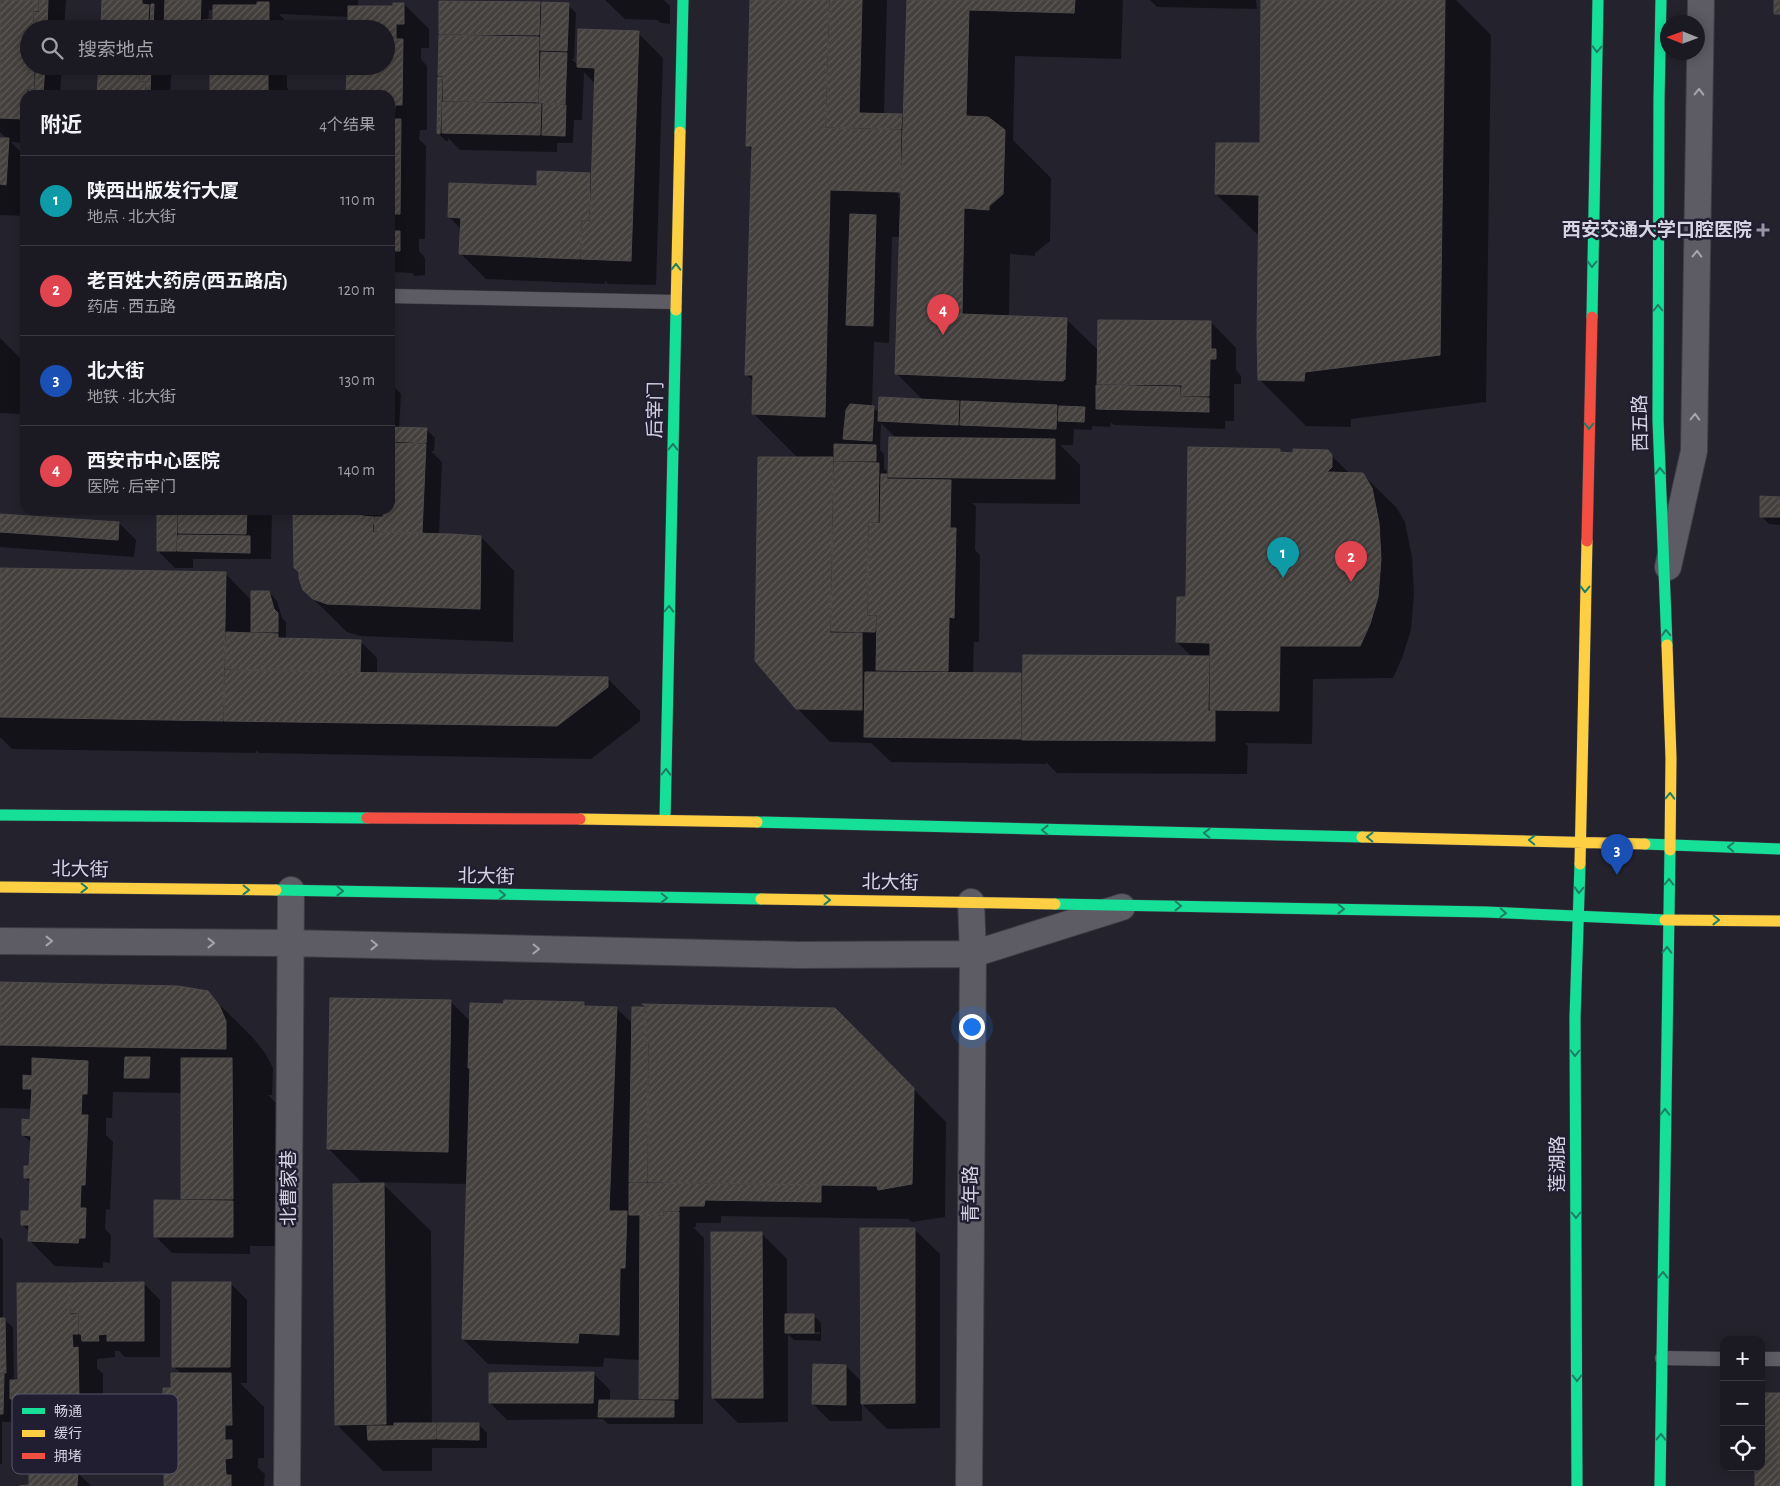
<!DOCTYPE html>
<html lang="zh">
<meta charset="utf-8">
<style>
:root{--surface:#1b1a22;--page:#28272f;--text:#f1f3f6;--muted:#a0a1a5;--line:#393840;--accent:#9896a3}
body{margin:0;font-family:"Alegreya Sans","Noto Sans SC",sans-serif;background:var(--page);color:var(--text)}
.controls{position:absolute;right:15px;bottom:15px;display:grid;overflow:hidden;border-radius:10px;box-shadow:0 2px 12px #0003}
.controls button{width:45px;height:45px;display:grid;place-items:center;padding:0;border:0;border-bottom:1px solid var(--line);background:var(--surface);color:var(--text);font:25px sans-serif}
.compass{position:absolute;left:1660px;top:15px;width:45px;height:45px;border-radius:50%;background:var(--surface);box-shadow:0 2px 12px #0003;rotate:271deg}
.you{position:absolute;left:971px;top:1026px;width:18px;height:18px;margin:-12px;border:4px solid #fff;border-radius:50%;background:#1a73e8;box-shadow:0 0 0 8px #1a73e833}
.badge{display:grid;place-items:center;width:32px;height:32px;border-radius:50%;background:var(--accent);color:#fff;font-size:16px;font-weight:700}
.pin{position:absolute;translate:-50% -41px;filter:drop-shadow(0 1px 2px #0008)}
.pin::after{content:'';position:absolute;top:26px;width:18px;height:15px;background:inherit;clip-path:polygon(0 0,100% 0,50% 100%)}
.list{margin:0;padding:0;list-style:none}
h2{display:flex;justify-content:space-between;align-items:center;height:65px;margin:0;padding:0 20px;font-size:21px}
h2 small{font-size:16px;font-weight:400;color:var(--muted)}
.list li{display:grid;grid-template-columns:32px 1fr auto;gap:15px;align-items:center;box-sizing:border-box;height:90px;padding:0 20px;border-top:1px solid var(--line)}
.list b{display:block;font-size:19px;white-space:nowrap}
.list p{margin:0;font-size:16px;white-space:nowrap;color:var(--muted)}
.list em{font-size:16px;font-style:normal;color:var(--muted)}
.icon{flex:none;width:28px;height:28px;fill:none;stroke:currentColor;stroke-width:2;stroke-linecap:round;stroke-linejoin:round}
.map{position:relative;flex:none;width:1780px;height:1486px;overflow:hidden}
.search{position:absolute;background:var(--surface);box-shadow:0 2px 12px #0003;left:20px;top:20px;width:375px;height:55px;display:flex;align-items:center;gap:12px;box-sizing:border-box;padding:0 18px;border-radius:28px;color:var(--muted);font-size:19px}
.panel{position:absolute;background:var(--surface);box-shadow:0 2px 12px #0003;left:20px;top:90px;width:375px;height:425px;border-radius:15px}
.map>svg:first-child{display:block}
</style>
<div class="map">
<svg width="1780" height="1486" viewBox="0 0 1780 1486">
<defs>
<pattern id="building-hatch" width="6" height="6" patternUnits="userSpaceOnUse" patternTransform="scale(1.25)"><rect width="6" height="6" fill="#44403d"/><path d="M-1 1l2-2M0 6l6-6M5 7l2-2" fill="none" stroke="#5e5b59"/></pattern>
</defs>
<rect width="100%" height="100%" fill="#24232d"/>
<path fill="#0007" fill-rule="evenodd" d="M0 0H66L64 29H29V66H62L60 95H25V143L11 142 25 156V216L0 215V139H7L0 132Z
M104 0H358V7L394 8 404 4 429 29V48H421V59L427 66V130H420L419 139 426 146 425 239H419V251L425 258V275L415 276 412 273 390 272V95H347L348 76 342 69 386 66V29L349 17 279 14 294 29H102ZM209 10H214V22H208Z
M605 0H664L670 6V24L661 23 657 20 625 19Z
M752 0H887L884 115H901L905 119 908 0H1123L1121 59 1015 56 1013 140 1051 178 1050 241 1035 253V256L1010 254 1009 317 1066 319 1099 351 1211 322 1236 348V370L1241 376V384H1234V421H1225V429L1114 425 1111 422 1110 427 1092 426V430L1074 429 1073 445H1060L1080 465V504L972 503 976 506 975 550 980 555 979 642H974L973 674H1021L1024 677 1193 658 1177 642 1187 598 1279 450 1283 454 1327 451 1350 474H1362L1396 507 1405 522 1412 557 1414 593 1411 630 1402 658 1393 678 1313 679 1312 744 1245 743 1248 746 1247 774 1057 773 1046 762V764L891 762 871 743 830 742 797 708 798 458 754 414V382L747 375 753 151 748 146ZM899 175H901V198H898ZM892 237H902L898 375 924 401 880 413 872 407 874 342 889 343ZM881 423 897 439 889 474 884 469V454L880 450Z
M1150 0H1256L1257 9 1157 7Z
M1263 0H1456L1491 35 1486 402 1351 419V427L1306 426 1259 379 1260 237 1216 194 1261 145Z
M539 4 543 7 568 5 576 13 574 59H571L578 65 638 33 663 58 656 285 608 284 605 281V284L486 279 461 254 462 230 449 217 538 187 590 174 593 177 596 85 584 72 582 120H574L573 143H557V152L460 150 448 138V141H446L438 133 440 78H442L439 75 443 36 440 33Z
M100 66H172L170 94 98 95Z
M204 66H287V88L293 95H211L212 76 204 68Z
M0 338 25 363V414L0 413Z
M390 383 401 394 399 428 427 430 435 438 434 451H431L442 462 439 535 481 537 514 571 513 642 361 636 347 632 304 590 295 510H390Z
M1780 498V525L1769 524 1761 516Z
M159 510H272L271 559H193V568H175L158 551Z
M0 515 119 523 136 540 134 557 0 547Z
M0 570 225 573 252 601 269 592 277 601 282 618 286 622V640L360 641 377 658V674L607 678 640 711V721L591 759 259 753 256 750V753L12 749 0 737Z
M0 984 207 992 254 1039 265 1053 273 1068 272 1095H268L279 1106V1246H250V1254L172 1253 155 1236 185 1202 182 1199V1093L113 1092 112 1118H106V1135L113 1142 110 1210 106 1209 105 1229 111 1235 110 1263 103 1262V1268L55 1266 29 1240 30 1233 22 1224 30 1212 31 1184 25 1177 31 1167 32 1143 23 1135 31 1121 32 1109 0 1108Z
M451 1002 470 1021 583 1004 586 1007 616 1008 633 1024 644 1008 647 1011 834 1009 946 1122 945 1217 912 1222 908 1219 721 1216V1223H696V1227H693L704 1238 703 1424H608L603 1419 507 1420 490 1403 593 1373 610 1390V1402H644L640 1399V1360L604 1358 603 1367 488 1364 463 1339 468 1184 361 1182 328 1148Z
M384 1185 431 1231 432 1424H436L438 1426 479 1425 487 1433V1448H432V1471H383L336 1424Z
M914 1229 940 1254V1428L887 1429 862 1404V1421H830L813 1404 846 1366 862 1382Z
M762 1234 787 1259V1315H813L821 1323V1341L794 1340 788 1334V1422L738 1423 713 1398ZM792 1332H820V1334H792Z
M0 1237 3 1240V1319L13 1327 14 1382H19L69 1284 72 1286 143 1283 160 1300V1357H125L119 1351H115V1357L97 1359V1368L103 1374V1424H96L106 1434 141 1432 149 1440V1460L98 1459V1474H79L91 1486H30L38 1471 16 1449 19 1406 11 1398V1422H2V1464H0Z
M230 1283 247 1300V1383H240L264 1407V1458H258V1468L265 1474 264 1486H165L173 1474V1453L165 1444 172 1389 182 1374 173 1366Z"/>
<path fill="url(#building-hatch)" stroke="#4e4b4b" d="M0 0H38V11H33V24H36V29H29L28 71 34 72V89H27V95H25V122H21L22 119 0 118Z
M39 0H48L47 29H37L38 23H34V12L39 13Z
M102 0H142V4L149 5 148 21 141 20V29H101Z
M165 0H201L200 28 164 26Z
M750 0H829L825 128 901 130 900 192 830 190 825 417 752 414 753 375H745L752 146H746Z
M830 0H862L859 113 902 114 901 129 826 127Z
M907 0H1075L1074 13 969 10 966 116 988 117 1005 130 1003 194 989 206V210L964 208 962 314 1067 318 1065 379 1063 381 895 374Z
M1261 0H1445L1440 355 1305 372 1304 381 1258 380 1257 335 1259 195 1215 194 1216 143H1260Z
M1774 0H1780V14H1774Z
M439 1 540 2 539 35 439 34Z
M257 2H269V25H263V29H203V20H213V5H257Z
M542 2 569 3 567 51 540 50Z
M393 3H404V24H396V39H403L402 105H395L394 119H401L400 214H394V231H400V251H390V95H346L347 70H340L341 66H386V29H348V6H393Z
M151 4H154L153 29H142V22H150Z
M578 29 639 31 631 261 581 259 582 221H590L595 68 577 67Z
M439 35 539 37 538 102 443 101V76L438 75Z
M541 52 567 53 565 104 539 103Z
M29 66H45L43 95H28L29 90H35L36 71 29 70Z
M99 66H146L145 69H139V82H145V95H97Z
M147 66H151L150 95H146V81H140V70L147 71Z
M203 66 268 67V95H210V69H203Z
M438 77H442L440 134 437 133Z
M442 102 541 104 540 135 442 133Z
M543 104 566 105 565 136 542 135Z
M0 138H9L6 185 0 184Z
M537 171 590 173 589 220H581L580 259 459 254 461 218 448 217 449 183 537 186Z
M850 214 876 215 873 326 846 325Z
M1098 320 1211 321V349H1216V359H1210L1209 396H1181L1182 385 1097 384Z
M1096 385 1180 387V397L1209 398V412L1096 409Z
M879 397 959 401 958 425 878 421Z
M961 401 1057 405 1056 429 960 425Z
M850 404 874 406 872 441 843 439 846 410Z
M1059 406 1085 407 1084 422 1058 421Z
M390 427 427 428 426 443 390 441Z
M889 437 1055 439V479L888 477Z
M390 443 426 444 422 533 374 531 375 517H383V510H390Z
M834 444 876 445V461H834Z
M1188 447 1280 449V452L1293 453V449L1328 450 1332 455V467L1327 472 1363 473 1372 488 1379 523 1381 559 1378 597 1370 624 1360 646H1280L1279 711 1210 710V643L1176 642 1177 597H1186Z
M758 457H833L830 633H862V710L796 709 755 661Z
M834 462 879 463 878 522H868L867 616H876L875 632 831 631Z
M881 474H887V479L951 480 950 528H956L954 618 949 617 948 671 876 670 877 615H868L869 523H880Z
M1760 496 1780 497V517H1760Z
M157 510H177L176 551H157Z
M178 510H247L246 534 178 533Z
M293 510H363L362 516 374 517 372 532 451 534 481 536 480 609 327 604 313 599 303 590 299 578V572L294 568Z
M0 514 119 522 118 540 0 532Z
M178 535 250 536V553L177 551Z
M0 568 226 572 223 721 0 717Z
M251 591H269L274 609 278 613V632H251Z
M226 632 278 634V638L361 640 360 672 225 669Z
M1023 655 1209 656 1208 711H1215V741L1022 740Z
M225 670 608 677V687L557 726 224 721Z
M865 672 1021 673V739L864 737Z
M0 982 178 986 208 991 219 1005 226 1021V1049L0 1045Z
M330 998 451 1000 448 1152 327 1149Z
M504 1000 584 1002V1006L617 1007 609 1211H627L625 1268H620L619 1335 579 1333 578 1343 462 1339 470 1068H468L470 1003 503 1004Z
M642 1004 835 1008 914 1088 912 1184 878 1190 877 1186 648 1182 649 1042 645 1041 646 1006Z
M632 1007H645V1042H648L647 1182H629Z
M125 1057H150L149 1078H124Z
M32 1058 88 1061 87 1094H82L81 1115H88L85 1185H81L80 1208H86L85 1238H79L78 1243 28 1241 29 1225H21V1211H29L30 1178H24V1166H29L31 1136 22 1135V1119L30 1120 32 1089H23V1075L32 1076Z
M181 1058H232L233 1199H181Z
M384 1183 386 1424 335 1425 333 1184Z
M629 1183 821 1185V1202L705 1200 704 1206H679V1211H663V1215H629Z
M154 1200 233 1201V1237H154Z
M664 1212H679L678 1399H639L640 1215 664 1216Z
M860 1228H915V1403L861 1404Z
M711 1232H762L763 1398H712Z
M144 1282V1341H107V1334L98 1335 99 1341H82L81 1334H79V1313H71L70 1283Z
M172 1282H231L230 1367H172Z
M17 1283H70V1315L78 1314V1334H72L73 1348 78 1347 79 1399H72V1411H85V1428H73V1449H14V1411L18 1412V1399H10V1380H18Z
M785 1314H814V1333H785Z
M0 1318H5L6 1373H0Z
M813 1364 846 1365V1405L812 1404Z
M594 1372 593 1403H489V1373Z
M171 1373H231L232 1425H225V1440H232V1458L225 1459 226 1475H231V1486H164V1473L172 1472V1444L163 1445V1388H171Z
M0 1374H4L3 1414H0Z
M1761 1393H1780V1486H1755V1467H1761Z
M599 1400 674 1401V1417H598Z
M394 1423H436V1439L368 1440 367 1426H394Z
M437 1423H479V1440L437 1439Z
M29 1469 78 1471 77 1486H19L29 1485Z"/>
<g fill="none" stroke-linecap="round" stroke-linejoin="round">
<defs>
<path id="lane" d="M390 296 675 302
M1662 1358 1724 1359
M1761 1359H1780"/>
<path id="street" d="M1668 567 1694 451 1701 0
M0 941 290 943 799 955 973 954 1122 907
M287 1486 291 890
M969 1486 973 954 971 902"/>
<path id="fast" d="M1661 0 1659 99 1658 420 1667 645
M680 132 683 0
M1592 317 1598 0
M0 815 367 818
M665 820 676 310
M757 822 1362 837
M1645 844 1780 849
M276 890 761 899
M1055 904 1486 912 1665 920
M1577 1486 1575 1018 1580 864
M1660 1486 1670 850"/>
<path id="slow" d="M676 310 680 132
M1667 645 1671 758 1670 850
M580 819 757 822
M1362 837 1645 844
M1580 864 1587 541
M0 887 276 890
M761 899 1055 904
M1665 920 1780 921"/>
<path id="jam" d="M1587 541 1592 317
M367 818 580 819"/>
</defs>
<use href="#lane" stroke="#3e3d46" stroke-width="15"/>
<use href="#street" stroke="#3e3d46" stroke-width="28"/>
<use href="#fast" stroke="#3e3d46" stroke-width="12"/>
<use href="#slow" stroke="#3e3d46" stroke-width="12"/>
<use href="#jam" stroke="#3e3d46" stroke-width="12"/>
<use href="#lane" stroke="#5d5c65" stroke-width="14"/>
<use href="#street" stroke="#5d5c65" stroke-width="26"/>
<use href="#fast" stroke="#16e098" stroke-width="11"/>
<use href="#slow" stroke="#ffcf43" stroke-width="11"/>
<use href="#jam" stroke="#f24e42" stroke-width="11"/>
</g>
<defs><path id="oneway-chevron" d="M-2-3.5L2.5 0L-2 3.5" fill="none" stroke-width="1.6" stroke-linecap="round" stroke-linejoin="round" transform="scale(1.25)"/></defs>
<g stroke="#1c7f65">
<use href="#oneway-chevron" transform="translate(1597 49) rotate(91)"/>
<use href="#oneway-chevron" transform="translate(1592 264) rotate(91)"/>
<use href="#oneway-chevron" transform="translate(676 267) rotate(-89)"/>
<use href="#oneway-chevron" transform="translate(1658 308) rotate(-90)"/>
<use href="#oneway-chevron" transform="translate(1589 426) rotate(91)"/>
<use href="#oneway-chevron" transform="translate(673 447) rotate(-89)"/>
<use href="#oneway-chevron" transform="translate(1660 471) rotate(-92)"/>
<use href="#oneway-chevron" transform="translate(1585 589) rotate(91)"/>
<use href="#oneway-chevron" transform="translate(669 609) rotate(-89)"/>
<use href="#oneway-chevron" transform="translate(1666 633) rotate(-92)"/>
<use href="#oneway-chevron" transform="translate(666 772) rotate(-89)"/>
<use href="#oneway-chevron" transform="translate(1670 796) rotate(-89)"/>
<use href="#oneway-chevron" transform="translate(1045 830) rotate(-179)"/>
<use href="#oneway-chevron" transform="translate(1207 833) rotate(-179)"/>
<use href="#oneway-chevron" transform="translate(1370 837) rotate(-179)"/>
<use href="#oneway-chevron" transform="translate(1532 840) rotate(-179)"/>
<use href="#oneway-chevron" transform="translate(1731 847) rotate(-178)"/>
<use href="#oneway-chevron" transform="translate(1669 882) rotate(-89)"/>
<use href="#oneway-chevron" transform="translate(84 888) rotate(1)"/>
<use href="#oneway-chevron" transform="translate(246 890) rotate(1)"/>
<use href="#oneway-chevron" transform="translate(1579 890) rotate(92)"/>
<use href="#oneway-chevron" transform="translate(340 891) rotate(1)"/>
<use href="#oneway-chevron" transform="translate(502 895) rotate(1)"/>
<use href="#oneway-chevron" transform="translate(664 898) rotate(1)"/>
<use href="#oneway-chevron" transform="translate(827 900) rotate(1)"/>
<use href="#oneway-chevron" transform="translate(1178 906) rotate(1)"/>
<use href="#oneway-chevron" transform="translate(1341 909) rotate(1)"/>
<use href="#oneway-chevron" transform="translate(1503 913) rotate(3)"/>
<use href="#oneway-chevron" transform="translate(1716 920) rotate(1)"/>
<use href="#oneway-chevron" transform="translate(1667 950) rotate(-89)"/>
<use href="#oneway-chevron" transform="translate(1575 1053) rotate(90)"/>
<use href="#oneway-chevron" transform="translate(1665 1112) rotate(-89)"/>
<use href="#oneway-chevron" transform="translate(1576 1215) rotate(90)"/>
<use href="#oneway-chevron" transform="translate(1663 1275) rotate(-89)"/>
<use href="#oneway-chevron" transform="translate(1577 1378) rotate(90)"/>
<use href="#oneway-chevron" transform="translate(1661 1437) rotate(-89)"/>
</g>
<g stroke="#a6a4b0">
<use href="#oneway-chevron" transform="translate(1699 92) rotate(-89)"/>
<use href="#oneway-chevron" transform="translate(1697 254) rotate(-89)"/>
<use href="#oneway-chevron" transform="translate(1695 417) rotate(-89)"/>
<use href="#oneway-chevron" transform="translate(49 941)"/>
<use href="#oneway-chevron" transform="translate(211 943)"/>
<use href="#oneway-chevron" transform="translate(374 945) rotate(1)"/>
<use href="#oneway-chevron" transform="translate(536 949) rotate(1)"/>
</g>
<path fill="#9896a3" stroke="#211e32" stroke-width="2" d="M1760.5 222.5h5v5h5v5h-5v5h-5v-5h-5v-5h5z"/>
<g text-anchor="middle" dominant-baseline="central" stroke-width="5" stroke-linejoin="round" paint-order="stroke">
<g font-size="19" font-weight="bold" fill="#d6d4e2" stroke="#211e32" text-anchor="end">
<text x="1752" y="230">西安交通大学口腔医院</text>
</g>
<g font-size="19" fill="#d6d4e2" stroke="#211e32">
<text transform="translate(656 410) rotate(-89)">后宰门</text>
<text transform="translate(1641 423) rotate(-91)">西五路</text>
<text transform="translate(80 870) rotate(1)">北大街</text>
<text transform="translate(486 877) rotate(1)">北大街</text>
<text transform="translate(890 883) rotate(1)">北大街</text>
<text transform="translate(1558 1164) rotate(-90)">莲湖路</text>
<text transform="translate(289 1188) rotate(-90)">北曹家巷</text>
<text transform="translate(971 1194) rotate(-90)">青年路</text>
</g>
</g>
<rect x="12" y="1394" width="166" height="80" rx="8" fill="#211e32" stroke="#575567" stroke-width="1"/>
<rect x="22" y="1408" width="23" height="6" fill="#16e098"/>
<rect x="22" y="1430" width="23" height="7" fill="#ffcf43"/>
<rect x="22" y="1453" width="23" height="6" fill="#f24e42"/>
<g font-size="14" fill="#d6d4e2">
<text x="54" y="1416">畅通</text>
<text x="54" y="1438">缓行</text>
<text x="54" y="1461">拥堵</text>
</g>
</svg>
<div class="controls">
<button>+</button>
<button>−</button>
<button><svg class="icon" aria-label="locate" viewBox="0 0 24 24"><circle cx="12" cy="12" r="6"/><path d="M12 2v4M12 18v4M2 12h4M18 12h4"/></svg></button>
</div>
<svg class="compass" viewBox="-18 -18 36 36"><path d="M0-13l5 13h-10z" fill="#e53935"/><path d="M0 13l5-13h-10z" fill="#a0a1a5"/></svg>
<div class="you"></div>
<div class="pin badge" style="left:1283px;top:578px;background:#0f9aa8">1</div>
<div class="pin badge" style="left:1351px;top:582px;background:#e0444e">2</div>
<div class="pin badge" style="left:1617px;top:875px;background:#1a4fb4">3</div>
<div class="pin badge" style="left:943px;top:335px;background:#e0444e">4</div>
<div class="search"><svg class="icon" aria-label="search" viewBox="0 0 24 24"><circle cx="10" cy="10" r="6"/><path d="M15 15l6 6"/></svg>搜索地点</div>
<section class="panel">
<h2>附近<small>4个结果</small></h2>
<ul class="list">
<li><span class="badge" style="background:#0f9aa8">1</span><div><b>陕西出版发行大厦</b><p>地点 · 北大街</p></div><em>110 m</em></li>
<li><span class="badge" style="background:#e0444e">2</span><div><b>老百姓大药房(西五路店)</b><p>药店 · 西五路</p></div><em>120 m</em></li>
<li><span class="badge" style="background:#1a4fb4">3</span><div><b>北大街</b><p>地铁 · 北大街</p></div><em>130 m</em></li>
<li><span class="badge" style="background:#e0444e">4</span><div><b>西安市中心医院</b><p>医院 · 后宰门</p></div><em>140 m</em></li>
</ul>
</section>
</div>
